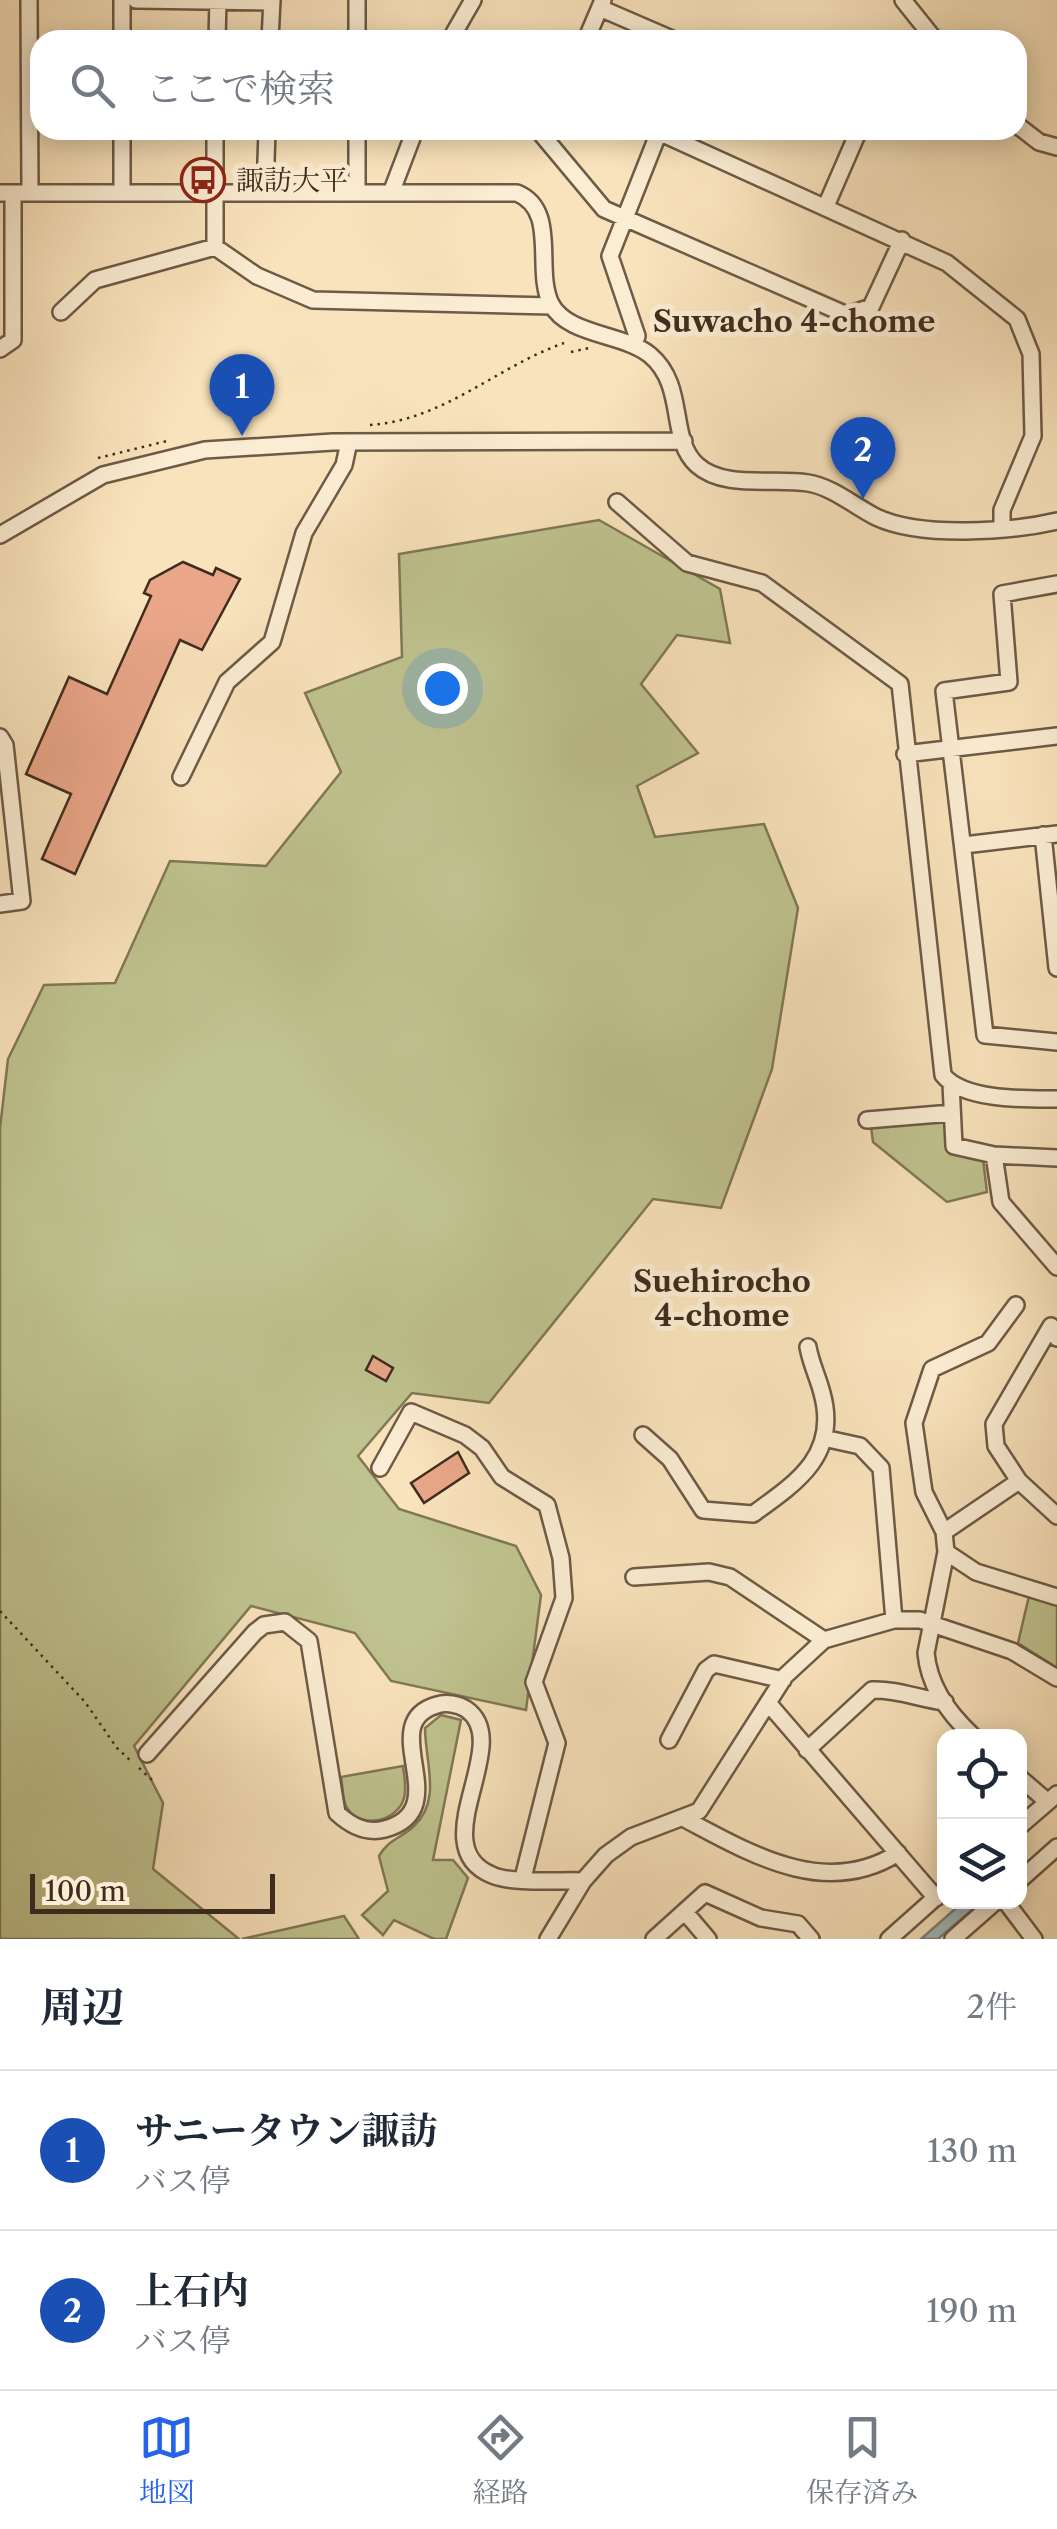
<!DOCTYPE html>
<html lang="ja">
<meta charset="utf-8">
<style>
:root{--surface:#fff;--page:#f2f2f3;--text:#1f2937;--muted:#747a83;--line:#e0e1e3;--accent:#2563eb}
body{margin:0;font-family:"Libre Caslon Text","Noto Serif JP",serif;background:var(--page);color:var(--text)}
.controls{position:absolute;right:30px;bottom:30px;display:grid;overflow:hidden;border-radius:20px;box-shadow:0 5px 25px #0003}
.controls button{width:90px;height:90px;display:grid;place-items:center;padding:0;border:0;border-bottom:2px solid var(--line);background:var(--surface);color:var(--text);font:50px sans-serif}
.scale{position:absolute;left:30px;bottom:25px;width:245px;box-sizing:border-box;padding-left:10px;border:5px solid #402c1e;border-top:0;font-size:28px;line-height:35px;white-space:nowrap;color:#402c1e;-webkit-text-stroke:8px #fbedd3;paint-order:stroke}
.you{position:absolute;left:442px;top:688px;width:35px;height:35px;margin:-25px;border:8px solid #fff;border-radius:50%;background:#1a73e8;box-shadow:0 0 0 15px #1a73e833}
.badge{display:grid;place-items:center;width:65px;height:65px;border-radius:50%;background:var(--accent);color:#fff;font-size:32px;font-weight:700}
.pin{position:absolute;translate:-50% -82px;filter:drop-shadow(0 2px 5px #0008)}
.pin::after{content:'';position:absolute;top:52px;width:35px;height:30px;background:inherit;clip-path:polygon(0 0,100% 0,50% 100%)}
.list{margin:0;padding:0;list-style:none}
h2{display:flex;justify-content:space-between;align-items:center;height:130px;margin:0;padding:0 40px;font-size:42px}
h2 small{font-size:32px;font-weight:400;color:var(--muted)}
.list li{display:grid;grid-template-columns:65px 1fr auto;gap:30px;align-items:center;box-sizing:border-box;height:160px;padding:0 40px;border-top:2px solid var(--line)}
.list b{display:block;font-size:38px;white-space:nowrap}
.list p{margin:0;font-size:32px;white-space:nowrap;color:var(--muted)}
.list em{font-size:32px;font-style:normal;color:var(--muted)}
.icon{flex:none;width:55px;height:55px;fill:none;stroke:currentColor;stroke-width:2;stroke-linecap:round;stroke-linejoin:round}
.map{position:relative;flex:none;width:1057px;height:1939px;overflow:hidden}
.search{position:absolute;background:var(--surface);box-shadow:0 5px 25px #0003;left:30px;right:30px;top:30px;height:110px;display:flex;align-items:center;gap:25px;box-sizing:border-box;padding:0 35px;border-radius:30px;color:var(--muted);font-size:38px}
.sheet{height:450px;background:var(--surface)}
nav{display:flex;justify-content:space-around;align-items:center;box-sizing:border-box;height:140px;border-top:2px solid var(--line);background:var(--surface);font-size:28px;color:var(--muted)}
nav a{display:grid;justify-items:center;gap:5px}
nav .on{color:var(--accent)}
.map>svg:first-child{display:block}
</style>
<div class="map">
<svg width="1057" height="1939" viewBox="0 0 1057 1939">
<rect width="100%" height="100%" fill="#f9e3bc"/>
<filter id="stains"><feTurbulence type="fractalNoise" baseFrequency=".002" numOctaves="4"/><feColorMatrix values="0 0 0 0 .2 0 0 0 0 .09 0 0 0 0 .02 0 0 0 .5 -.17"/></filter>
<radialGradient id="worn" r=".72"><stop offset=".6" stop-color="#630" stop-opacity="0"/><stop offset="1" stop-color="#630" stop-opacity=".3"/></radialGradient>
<path fill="#bfc38f" stroke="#807856" stroke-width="2.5" d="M599 520 720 589 730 643 677 635 641 684 698 753 637 786 655 837 764 824 798 908 772 1069 721 1208 653 1199 489 1403 412 1393 358 1456 399 1509 516 1546 541 1595 526 1710 391 1681 355 1633 251 1606 134 1746 163 1803 153 1869 239 1939H0V1128L8 1059 44 985 115 983 170 861 266 866 341 772 305 693 402 657 399 554Z
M944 1120 949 1150 983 1159 987 1192 947 1202 873 1142 871 1127Z
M1029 1596 1057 1602V1668L1018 1643Z
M441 1715 461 1720 433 1860H453L468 1878 446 1939H434L394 1920 383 1935 362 1915 388 1891 379 1856C389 1839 400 1839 414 1826 442 1800 425 1762 425 1728Z
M403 1766C404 1776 407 1788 404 1798 398 1821 361 1830 347 1808 342 1800 343 1786 341 1777Z
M344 1916 359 1939H242Z"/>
<path fill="#a4bbbd" stroke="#7c827d" stroke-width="2.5" d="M963 1902H981L938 1939H921Z"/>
<path fill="#eaa689" stroke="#402c1e" stroke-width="2.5" d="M183 562 213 575 216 568 240 579 202 650 180 640 75 874 42 859 71 794 26 774 69 677 107 694 151 596 144 593 150 580Z
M373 1356 393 1368 386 1381 366 1370Z
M458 1452 469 1473 424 1503 411 1483Z"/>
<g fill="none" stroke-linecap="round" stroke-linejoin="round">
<defs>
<path id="minor" d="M29 0 30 193
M122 0V40
M136 0 272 2
M903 0 935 40
M600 8 674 40
M217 40 218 0
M270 40 272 0
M357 40V0
M450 40 473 0
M586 40 603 0
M1017 125 1039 142 1057 147
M538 130 604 209 847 315 871 307 902 240
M654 130 947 263 1017 319 1031 354 1033 436 1002 510V529
M122 192V130
M265 192 267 130
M0 193H517C559 210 534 270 551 304 568 336 623 333 650 355 687 386 668 439 697 465 725 490 774 477 808 483 833 487 854 506 876 517 920 538 1010 532 1057 521
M357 193V130
M391 193 415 130
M826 206 859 130
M215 247 257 276 313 300 552 306
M61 312 95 280 215 247V130
M634 344 637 336 610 256 659 132
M0 349 13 340V193
M617 502 687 563 762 583 900 684 943 1075C964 1101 1026 1099 1057 1099
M0 535 103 475 205 450 333 442 684 441
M1057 584 1002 594 1009 682 944 691 985 1035 1057 1042
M0 737 5 745 22 901 0 904
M905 754 1057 736
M181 777 227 682 272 642 304 533 344 465 349 442
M1043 835 1057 968
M964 845 1057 834
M951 1084 954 1146 994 1155 1001 1202 1057 1267
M867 1120 952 1113
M994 1155 1057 1158
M1057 1338 1051 1326 994 1424 996 1446 1019 1481 1057 1516
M643 1435 670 1459 703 1510 753 1514C798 1482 839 1454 822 1393 818 1377 811 1364 808 1347
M828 1439 860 1446 881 1468 894 1620
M380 1468 411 1412 465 1435 482 1448 502 1477 547 1505 561 1558 564 1598 534 1682 557 1743 523 1878
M944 1532 1019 1481
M946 1552 976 1572 1057 1597
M634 1577 709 1572 730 1577 824 1640
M769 1704 936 1898
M973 1736C949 1714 929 1686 926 1653L946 1552 944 1532 924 1492 914 1423 932 1369 988 1343 1016 1305
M669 1740 706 1670 714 1664 783 1680
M807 1750 872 1690C898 1689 919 1699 945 1702
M147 1754 255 1632 264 1625 285 1622 309 1641 337 1813C351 1826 366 1834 385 1829 458 1809 373 1723 437 1705 446 1702 458 1704 466 1709 516 1743 421 1846 492 1875 512 1884 559 1880 583 1881
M1020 1778 1048 1802
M685 1819C751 1854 826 1899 898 1853
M1020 1826 1057 1794
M1020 1880 1057 1847
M1006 1902 1034 1939
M685 1912 708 1939
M548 1939 583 1881 606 1855 631 1837 699 1811 785 1676 824 1640 894 1620H920L1012 1651 1057 1678
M654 1939 705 1893 761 1918 798 1924 811 1939
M889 1939 944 1890
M953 1939 995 1902"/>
</defs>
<use href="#minor" stroke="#6e5a46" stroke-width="20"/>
<path stroke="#402c1e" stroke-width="2.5" stroke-dasharray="2.5 5" stroke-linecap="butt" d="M571 352 589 348
M370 425C444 420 496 367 564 343
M98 458 167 441
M0 1611 85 1702 117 1748 133 1763
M139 1768 153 1781"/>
<use href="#minor" stroke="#fbedd3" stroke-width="15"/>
</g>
<defs>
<symbol id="bus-ring" viewBox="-11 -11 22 22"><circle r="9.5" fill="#fbedd3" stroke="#8f2418" stroke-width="1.5"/><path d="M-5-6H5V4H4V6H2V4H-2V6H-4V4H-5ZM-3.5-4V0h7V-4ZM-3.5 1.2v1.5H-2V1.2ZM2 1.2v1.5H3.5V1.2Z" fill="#8f2418"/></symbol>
</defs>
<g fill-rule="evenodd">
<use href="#bus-ring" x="178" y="155" width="50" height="50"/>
</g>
<g text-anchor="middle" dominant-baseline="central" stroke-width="10" stroke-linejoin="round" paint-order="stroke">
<g font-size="28" fill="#402c1e" stroke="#fbedd3" text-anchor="start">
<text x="236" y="180">諏訪大平</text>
</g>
<g font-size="30" font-weight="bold" fill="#402c1e" stroke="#fbedd3">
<text x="794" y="321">Suwacho 4-chome</text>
<text x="722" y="1281">Suehirocho<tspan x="722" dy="34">4-chome</tspan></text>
</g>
</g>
<rect width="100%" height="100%" filter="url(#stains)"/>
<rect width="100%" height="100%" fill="url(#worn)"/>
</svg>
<div class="controls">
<button><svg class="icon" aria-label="locate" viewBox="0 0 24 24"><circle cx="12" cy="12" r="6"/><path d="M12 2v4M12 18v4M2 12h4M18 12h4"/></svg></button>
<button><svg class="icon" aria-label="layers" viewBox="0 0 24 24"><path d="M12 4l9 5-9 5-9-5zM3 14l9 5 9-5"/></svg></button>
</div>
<div class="scale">100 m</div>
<div class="you"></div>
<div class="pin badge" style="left:242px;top:436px;background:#1a4fb4">1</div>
<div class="pin badge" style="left:863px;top:499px;background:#1a4fb4">2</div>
<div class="search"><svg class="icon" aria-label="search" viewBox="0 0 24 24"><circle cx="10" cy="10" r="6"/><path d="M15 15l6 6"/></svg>ここで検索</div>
</div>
<section class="sheet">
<h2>周辺<small>2件</small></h2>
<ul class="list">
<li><span class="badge" style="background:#1a4fb4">1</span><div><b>サニータウン諏訪</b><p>バス停</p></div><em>130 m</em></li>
<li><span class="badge" style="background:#1a4fb4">2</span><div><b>上石内</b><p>バス停</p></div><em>190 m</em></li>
</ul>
</section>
<nav>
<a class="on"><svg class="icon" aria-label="map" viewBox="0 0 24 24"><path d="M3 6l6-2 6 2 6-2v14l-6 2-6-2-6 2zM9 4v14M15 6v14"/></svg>地図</a>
<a><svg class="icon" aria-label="directions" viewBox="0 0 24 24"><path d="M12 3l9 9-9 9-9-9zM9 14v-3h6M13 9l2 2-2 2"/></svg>経路</a>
<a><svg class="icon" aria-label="saved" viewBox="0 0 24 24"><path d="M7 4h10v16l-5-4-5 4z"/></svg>保存済み</a>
</nav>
